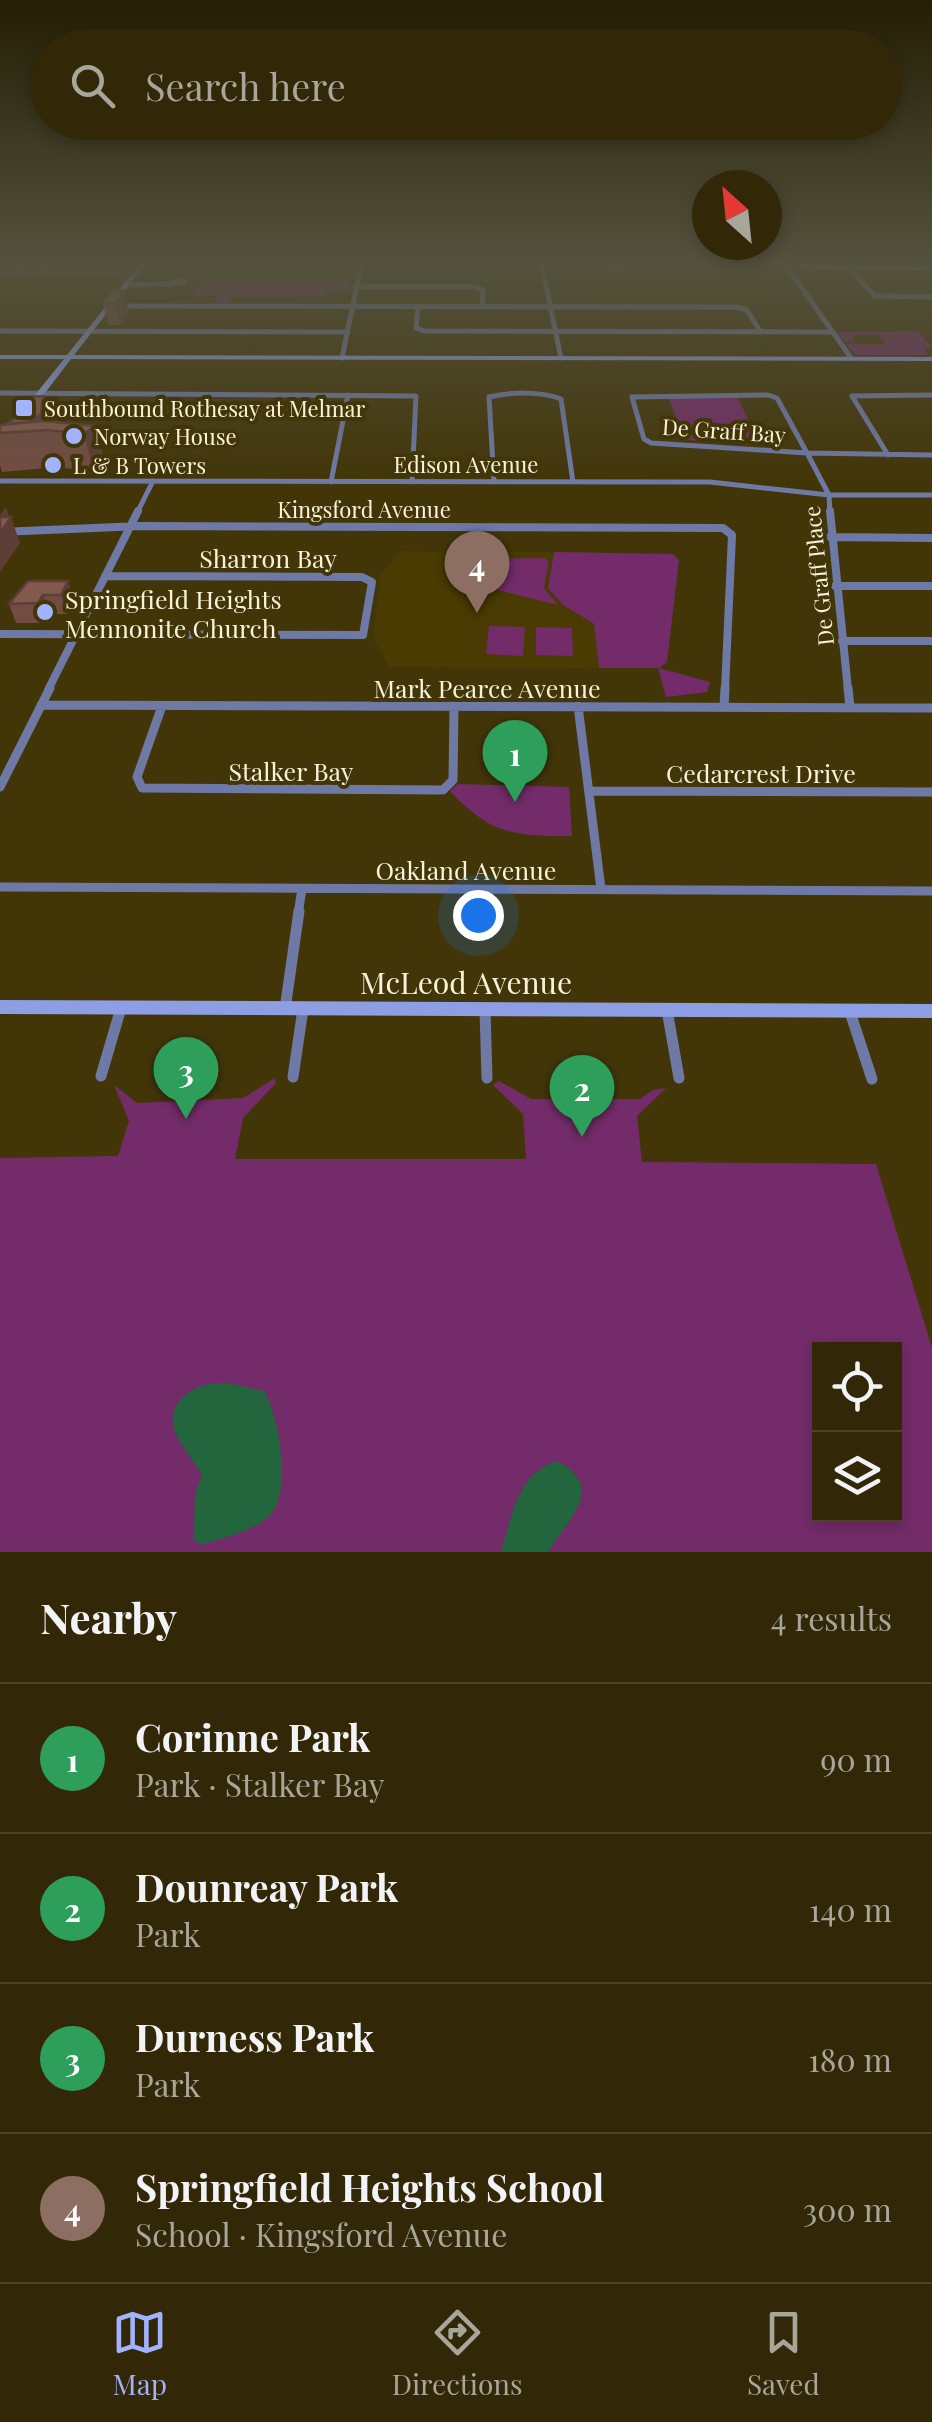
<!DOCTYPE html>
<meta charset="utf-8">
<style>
:root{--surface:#322807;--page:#3d3415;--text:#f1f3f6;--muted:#a8a69b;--line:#4d4428;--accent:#a1b3fd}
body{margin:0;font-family:"Playfair Display",serif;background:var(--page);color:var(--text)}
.controls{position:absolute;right:30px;bottom:30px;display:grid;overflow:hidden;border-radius:0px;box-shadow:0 5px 15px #0003}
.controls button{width:90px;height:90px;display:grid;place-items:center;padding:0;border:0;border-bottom:2px solid var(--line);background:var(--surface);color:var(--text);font:50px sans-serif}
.compass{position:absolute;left:692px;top:170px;width:90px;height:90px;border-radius:50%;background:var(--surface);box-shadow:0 5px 15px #0003;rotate:333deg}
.you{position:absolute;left:478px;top:915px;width:35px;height:35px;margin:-25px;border:8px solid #fff;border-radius:50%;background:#1a73e8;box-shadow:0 0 0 15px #1a73e833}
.badge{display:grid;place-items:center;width:65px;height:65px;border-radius:50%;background:var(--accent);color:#fff;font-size:32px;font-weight:700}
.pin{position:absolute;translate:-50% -82px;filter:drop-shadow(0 2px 5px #0008)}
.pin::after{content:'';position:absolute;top:52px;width:35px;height:30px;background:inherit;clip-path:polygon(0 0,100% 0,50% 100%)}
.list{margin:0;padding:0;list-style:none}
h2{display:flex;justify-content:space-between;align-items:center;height:130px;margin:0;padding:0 40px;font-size:42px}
h2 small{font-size:32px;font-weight:400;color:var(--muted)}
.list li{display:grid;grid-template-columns:65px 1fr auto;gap:30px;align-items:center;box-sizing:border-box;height:150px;padding:0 40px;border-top:2px solid var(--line)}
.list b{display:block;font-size:38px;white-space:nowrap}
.list p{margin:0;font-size:32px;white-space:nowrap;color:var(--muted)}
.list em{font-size:32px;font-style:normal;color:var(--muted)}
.icon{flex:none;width:55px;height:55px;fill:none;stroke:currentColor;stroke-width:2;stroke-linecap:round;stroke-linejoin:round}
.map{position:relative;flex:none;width:932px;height:1552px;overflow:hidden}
.search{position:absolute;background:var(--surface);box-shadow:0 5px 15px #0003;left:30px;right:30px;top:30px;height:110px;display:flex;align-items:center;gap:25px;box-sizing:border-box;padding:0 35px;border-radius:55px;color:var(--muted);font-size:38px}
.sheet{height:730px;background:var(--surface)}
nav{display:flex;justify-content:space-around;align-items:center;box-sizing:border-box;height:140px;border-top:2px solid var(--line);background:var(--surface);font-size:28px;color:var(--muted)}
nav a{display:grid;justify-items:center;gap:5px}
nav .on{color:var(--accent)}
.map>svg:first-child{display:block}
</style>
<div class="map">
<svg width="932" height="1552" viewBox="0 0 932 1552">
<rect width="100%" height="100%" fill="#423609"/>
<path fill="#493b01" d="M571 261H691L751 270 778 306H582Z
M127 274 104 302 0 303V275Z
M400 551 554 552 548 588 563 605 594 624 599 668 389 667 373 637 381 575Z"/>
<path fill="#732c69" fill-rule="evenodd" d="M0 261H136L121 274 0 275Z
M204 277H351L347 292H325L322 297H232L227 305H214L217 296H191Z
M918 331 932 348 924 349 928 355H855L845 343 886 345 878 335H852L855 342 844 341 836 332Z
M668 398H738L760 445 686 440Z
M554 552 673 554 679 560 667 662 659 668 710 682 707 692 666 697 658 668H599L594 624 563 605 548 588Z
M544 558 549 561 544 588 558 605 466 582 467 559Z
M489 626 525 627 523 656 486 654Z
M536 627 572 628 573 656 536 655Z
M458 784 569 787 572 836C514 836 491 835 450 791Z
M275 1078 276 1083 243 1118 235 1159H526L523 1114 493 1085 499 1081 531 1099H640L653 1090 666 1088 637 1116 642 1162 876 1164 932 1348V1552H0V1158L118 1156 129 1121 114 1085 137 1103 243 1098ZM820 1350H894V1514H820Z"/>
<path fill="#23653d" d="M228 1383 264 1391C279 1415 291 1488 272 1513 257 1531 222 1538 200 1545L194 1539 195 1494 202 1475C189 1451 156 1424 183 1397 197 1384 210 1383 228 1383Z
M557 1461C609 1488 565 1522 548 1552H501C512 1516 517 1473 557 1461Z"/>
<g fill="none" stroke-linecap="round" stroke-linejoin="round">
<path stroke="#6f79a6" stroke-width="5" d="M481 261 482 266
M541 261 561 358
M783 261 851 358
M847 261 846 265 875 296 932 297
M300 266 302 261
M421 266 422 261
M178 281 184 282 169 284Z
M124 285 169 284
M355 287H476L483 290 482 307
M116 306 737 307 747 310 760 331
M418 307 416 328 424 331 831 332
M0 331 348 332
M342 358 362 261
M0 393 416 396 412 482
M768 395 777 398 807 453 651 443 644 439 632 397Z
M807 453 932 455
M807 453 829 495 830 513
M888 455 852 396 932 395
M0 481 710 482 829 495H932
M331 482 348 395
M494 482 489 397C510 392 541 391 561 399L573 482
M137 513 153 481"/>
<path stroke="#6f79a6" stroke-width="8" d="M830 511 848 690
M0 532 141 526 723 528 732 535 725 690
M830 537 932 538
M835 586H932
M0 634 363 635 372 582 362 577 105 576
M842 641H932
M48 690 138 511"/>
<path stroke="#6f79a6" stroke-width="9" d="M848 688 850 707
M41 705 932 708
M162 706 137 777 142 788 443 790 453 780 454 707
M578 706 601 889
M724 707 725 688
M0 787 50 688
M591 791 932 792
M0 887 932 891
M298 914 302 889"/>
<path stroke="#6f79a6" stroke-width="11" d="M285 1009 299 911
M485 1010 487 1078
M667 1010 679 1078
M850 1012 872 1079
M101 1076 121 1008
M293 1077 303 1009"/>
<path fill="#8e9ee5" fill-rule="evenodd" d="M142 261H148L74 355 932 357V361L71 359 32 410H26V406L64 359H0V355H67Z
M751 261 812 265 932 267V271L812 269Z
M0 1000 932 1004V1018L0 1014Z"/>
</g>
<path fill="#724c43" d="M19 261H55L44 271H22Z
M208 261H245L235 268H222Z
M603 261H626L625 270H606Z
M112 291 129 313 120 325H108L103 303Z
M50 421 95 426 105 463 94 472 58 467 2 472 0 465V425Z
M68 581 74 600 67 614H50L45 623H16L9 604Z"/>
<path fill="#5d3e37" d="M41 261H55L44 271Z
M234 261H245L235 268Z
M124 291 129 313 120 325 115 303Z
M43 396 50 420V430L19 427Z
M95 426 105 463 94 472 84 434Z
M6 507 9 516 3 524 0 515Z
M11 517 20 543 0 572V533Z
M68 581 74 600 67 614 61 595Z
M43 595 50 614 45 623 38 603Z"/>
<path fill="#85584e" stroke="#5d3e37" stroke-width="2.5" d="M112 291H124L115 303H103Z
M43 396 41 414 27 422 6 424 26 411 28 397Z
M43 421 95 426 84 434 47 430 0 433V425Z
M0 517H11L0 533Z
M28 581H68L61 595H43L38 603 9 604Z"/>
<linearGradient id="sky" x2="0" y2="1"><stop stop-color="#241e05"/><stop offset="0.55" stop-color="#54523e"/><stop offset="1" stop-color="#54523e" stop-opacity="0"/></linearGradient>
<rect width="932" height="478" fill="url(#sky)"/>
<g fill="#a1b3fd" stroke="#423609" stroke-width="4">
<rect x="14" y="398" width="20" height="20" rx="5"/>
<circle cx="74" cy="436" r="10"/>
<circle cx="53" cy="465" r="10"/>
<circle cx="45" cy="612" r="10"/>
</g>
<g text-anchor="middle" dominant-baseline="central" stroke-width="8" stroke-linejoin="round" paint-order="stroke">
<g font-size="22" fill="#f9f2db" stroke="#423609" text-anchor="start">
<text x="44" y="408">Southbound Rothesay at Melmar</text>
<text x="94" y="436">Norway House</text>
<text x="73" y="465">L &amp; B Towers</text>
</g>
<g font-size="22" fill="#f9f2db" stroke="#423609">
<text transform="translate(724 430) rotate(4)">De Graff Bay</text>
<text x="466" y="464">Edison Avenue</text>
<text x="364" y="509">Kingsford Avenue</text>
<text transform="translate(818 576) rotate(-96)">De Graff Place</text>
</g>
<g font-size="25" fill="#f9f2db" stroke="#423609">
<text x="268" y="557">Sharron Bay</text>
<text x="487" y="687">Mark Pearce Avenue</text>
<text x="291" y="770">Stalker Bay</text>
<text x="761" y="772">Cedarcrest Drive</text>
<text x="466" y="869">Oakland Avenue</text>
</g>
<g font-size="25" fill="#f9f2db" stroke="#423609" text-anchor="start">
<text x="65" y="598">Springfield Heights<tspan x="65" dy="29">Mennonite Church</tspan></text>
</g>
<g font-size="30" fill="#f9f2db" stroke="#423609">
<text x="466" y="982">McLeod Avenue</text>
</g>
</g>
</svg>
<div class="controls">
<button><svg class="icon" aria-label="locate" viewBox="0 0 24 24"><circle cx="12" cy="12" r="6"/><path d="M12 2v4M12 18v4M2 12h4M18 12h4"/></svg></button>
<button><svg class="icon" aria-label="layers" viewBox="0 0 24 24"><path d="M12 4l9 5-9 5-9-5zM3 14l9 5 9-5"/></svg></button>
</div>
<svg class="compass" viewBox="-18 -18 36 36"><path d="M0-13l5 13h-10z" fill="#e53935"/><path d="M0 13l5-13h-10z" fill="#a8a69b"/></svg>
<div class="you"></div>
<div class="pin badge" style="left:515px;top:802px;background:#2e9e5b">1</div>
<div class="pin badge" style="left:582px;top:1137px;background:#2e9e5b">2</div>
<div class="pin badge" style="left:186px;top:1119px;background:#2e9e5b">3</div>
<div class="pin badge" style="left:477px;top:613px;background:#8d6e63">4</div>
<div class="search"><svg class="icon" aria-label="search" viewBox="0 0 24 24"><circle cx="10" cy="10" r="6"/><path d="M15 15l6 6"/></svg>Search here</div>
</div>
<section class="sheet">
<h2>Nearby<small>4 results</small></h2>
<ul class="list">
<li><span class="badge" style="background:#2e9e5b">1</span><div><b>Corinne Park</b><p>Park · Stalker Bay</p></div><em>90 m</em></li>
<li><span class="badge" style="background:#2e9e5b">2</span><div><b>Dounreay Park</b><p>Park</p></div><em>140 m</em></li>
<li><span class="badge" style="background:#2e9e5b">3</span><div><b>Durness Park</b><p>Park</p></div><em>180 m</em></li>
<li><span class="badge" style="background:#8d6e63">4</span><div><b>Springfield Heights School</b><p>School · Kingsford Avenue</p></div><em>300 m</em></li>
</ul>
</section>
<nav>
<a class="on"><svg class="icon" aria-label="map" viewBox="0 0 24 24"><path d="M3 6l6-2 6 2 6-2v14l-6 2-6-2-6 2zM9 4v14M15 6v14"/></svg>Map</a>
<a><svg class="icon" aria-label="directions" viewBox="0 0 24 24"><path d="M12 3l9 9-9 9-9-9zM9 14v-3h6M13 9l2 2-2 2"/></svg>Directions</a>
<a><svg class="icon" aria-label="saved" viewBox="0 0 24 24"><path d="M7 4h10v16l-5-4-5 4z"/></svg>Saved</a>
</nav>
